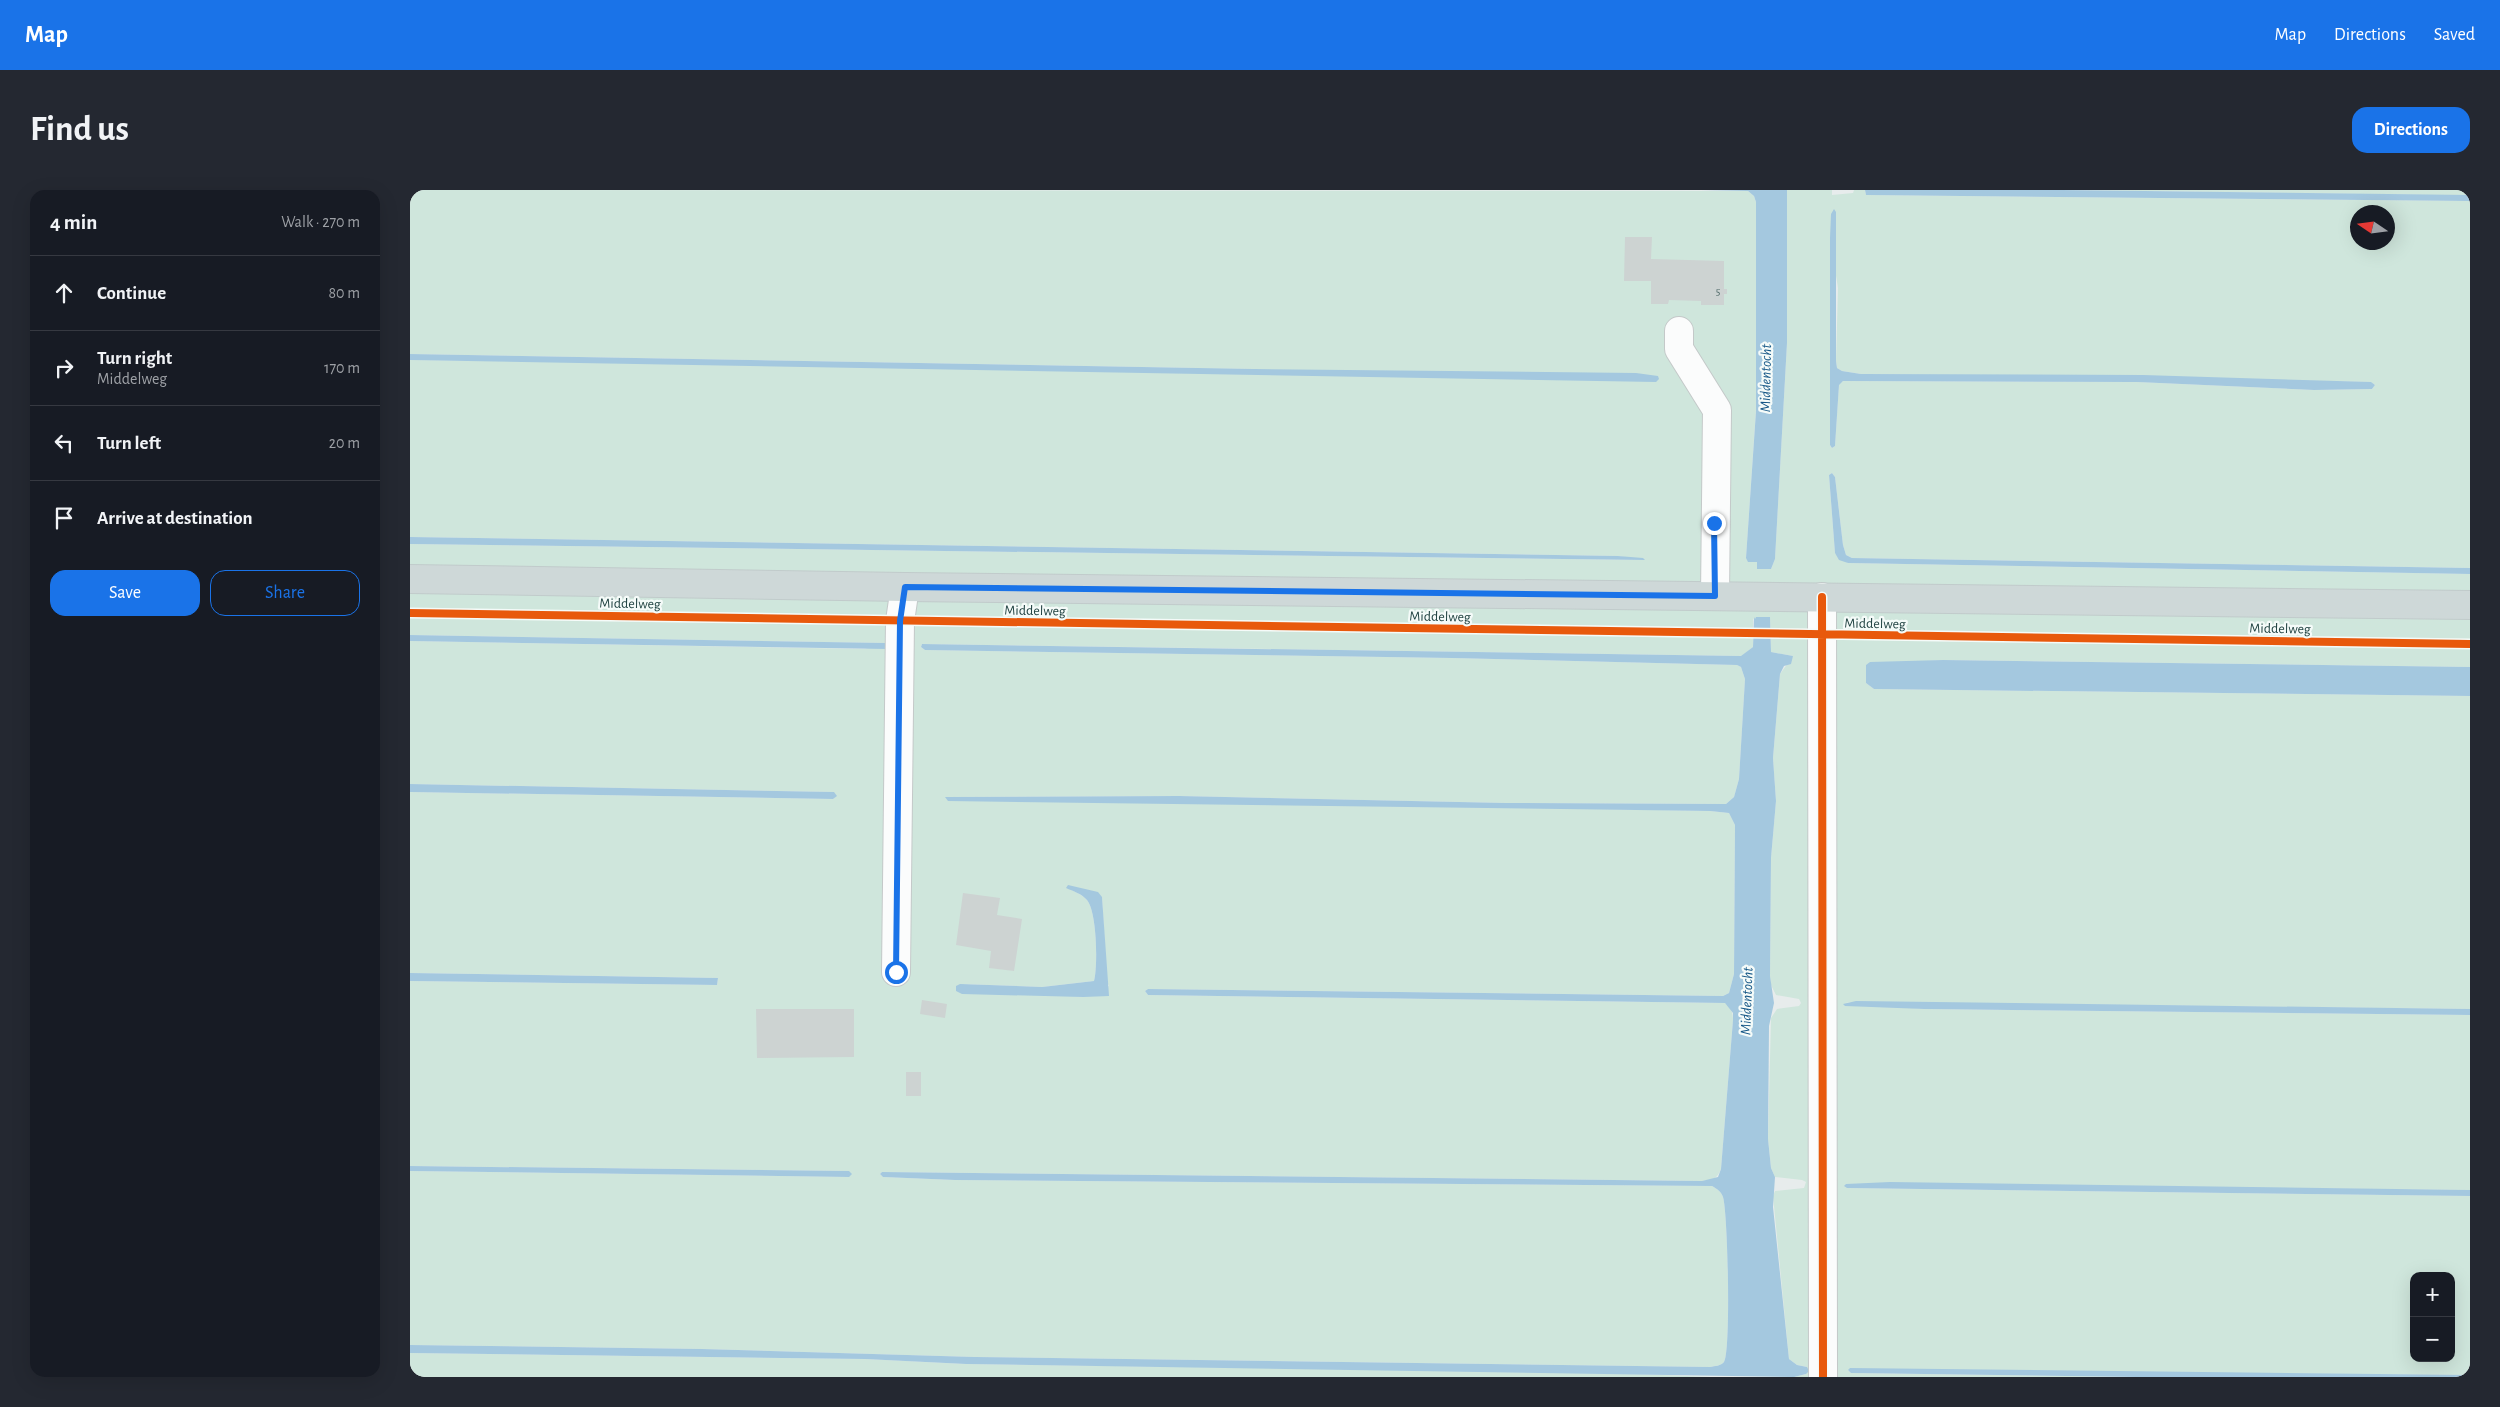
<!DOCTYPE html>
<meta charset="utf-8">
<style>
:root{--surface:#171b24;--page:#242831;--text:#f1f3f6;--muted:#9ea1a6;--line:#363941;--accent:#1a73e8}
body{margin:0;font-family:"Alegreya Sans",sans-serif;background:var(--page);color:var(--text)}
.controls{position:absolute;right:15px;bottom:15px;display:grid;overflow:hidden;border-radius:10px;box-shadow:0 5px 20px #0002}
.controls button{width:45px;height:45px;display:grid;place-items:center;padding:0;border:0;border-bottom:1px solid var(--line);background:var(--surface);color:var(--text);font:25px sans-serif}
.compass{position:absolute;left:1940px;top:15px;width:45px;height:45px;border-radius:50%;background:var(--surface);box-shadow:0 5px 20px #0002;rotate:283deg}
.stop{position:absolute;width:15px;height:15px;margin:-11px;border:4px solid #1a73e8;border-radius:50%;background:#fff}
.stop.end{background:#1a73e8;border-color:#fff;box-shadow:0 1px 5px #0008}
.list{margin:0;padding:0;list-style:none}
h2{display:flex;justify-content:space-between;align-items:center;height:65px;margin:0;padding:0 20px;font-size:21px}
h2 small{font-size:16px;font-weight:400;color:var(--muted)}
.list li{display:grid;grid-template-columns:32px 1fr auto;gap:15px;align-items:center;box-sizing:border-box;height:75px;padding:0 20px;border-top:1px solid var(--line)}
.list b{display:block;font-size:19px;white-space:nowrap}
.list p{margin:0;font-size:16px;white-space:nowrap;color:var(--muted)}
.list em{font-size:16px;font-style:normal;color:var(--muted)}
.actions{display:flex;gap:10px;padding:15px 20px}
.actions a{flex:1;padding:11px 0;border:1px solid var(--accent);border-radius:15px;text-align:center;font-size:18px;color:var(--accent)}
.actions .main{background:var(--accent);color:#fff}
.icon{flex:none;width:28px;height:28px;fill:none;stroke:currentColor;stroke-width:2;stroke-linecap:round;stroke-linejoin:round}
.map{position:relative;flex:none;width:2060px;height:1187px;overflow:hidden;border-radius:15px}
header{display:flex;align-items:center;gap:30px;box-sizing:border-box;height:70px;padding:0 25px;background:var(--accent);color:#fff}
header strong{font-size:24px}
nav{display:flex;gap:28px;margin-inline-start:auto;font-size:18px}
.intro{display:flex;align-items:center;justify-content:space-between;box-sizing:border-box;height:120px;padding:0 30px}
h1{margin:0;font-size:35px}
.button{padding:12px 22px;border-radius:15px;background:var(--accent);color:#fff;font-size:18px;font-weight:700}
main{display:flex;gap:30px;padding:0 30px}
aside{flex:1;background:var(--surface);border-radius:15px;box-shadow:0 5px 20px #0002}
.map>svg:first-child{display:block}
</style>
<header>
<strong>Map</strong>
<nav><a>Map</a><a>Directions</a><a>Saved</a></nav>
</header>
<div class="intro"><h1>Find us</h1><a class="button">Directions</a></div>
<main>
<aside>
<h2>4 min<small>Walk · 270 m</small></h2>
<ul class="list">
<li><svg class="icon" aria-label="ahead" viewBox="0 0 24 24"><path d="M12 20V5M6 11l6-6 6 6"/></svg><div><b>Continue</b></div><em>80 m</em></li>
<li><svg class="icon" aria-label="right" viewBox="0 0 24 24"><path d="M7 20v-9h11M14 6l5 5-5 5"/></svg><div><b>Turn right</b><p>Middelweg</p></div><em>170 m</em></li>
<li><svg class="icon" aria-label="left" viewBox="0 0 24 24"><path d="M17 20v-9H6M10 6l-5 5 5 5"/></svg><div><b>Turn left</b></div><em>20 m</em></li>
<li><svg class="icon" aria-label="arrive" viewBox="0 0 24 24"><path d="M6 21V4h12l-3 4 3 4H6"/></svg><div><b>Arrive at destination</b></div></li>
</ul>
<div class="actions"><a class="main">Save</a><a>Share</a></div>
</aside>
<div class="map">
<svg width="2060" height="1187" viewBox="0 0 2060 1187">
<rect width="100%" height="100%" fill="#e7ecec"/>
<path fill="#cfe6dc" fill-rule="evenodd" d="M0 0 1338 1 1344 6 1346 12V220L1336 368 1347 372V379H1361L1365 369 1377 153V0H1422V5L1443 3 1444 0H1455L1456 5 2060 11V378L1442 368 1436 365 1433 355 1425 287 1422 283 1419 285 1425 363 1438 373 2060 384V477L1533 470 1456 475V493L1464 499 2060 506V819L1435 812 1514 819 2060 825V1000L1437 994V998L2060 1006V1185L1438 1180 1441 1183 1726 1187H1384L1396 1184 1397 1177 1387 1175 1379 1169 1363 1006 1365 1001 1394 998 1396 992 1392 990 1365 987 1361 978 1358 949 1361 828 1367 819 1389 816 1391 813 1389 809 1366 805 1361 795 1360 786 1361 668 1366 611 1363 568 1370 484 1383 466 1361 462 1360 427H1346L1345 431 1343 428V457L1332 466 512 454 511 457 515 460 1042 468 1327 475 1331 477 1335 489 1329 589 1324 607 1316 614 1096 613 769 606 536 607 1300 621 1319 623 1325 635 1324 784 1319 803 1313 806 738 799 735 801 738 805 1315 813C1321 816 1323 823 1323 830L1311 979C1307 989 1303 990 1292 991L472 982 470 984 473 987 545 990 1302 996C1307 999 1311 1001 1313 1007 1318 1023 1321 1161 1314 1172 1311 1176 1305 1176 1300 1177L565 1167 292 1159 0 1155V981L439 987 438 981 0 976V791L307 795 308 788 0 783V602L423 609 426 606 423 602 0 594V451L455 459 476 453 0 445V354L1234 370 1208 366 0 347V170L844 179 0 164ZM1948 22H1978V52H1948ZM1420 48 1428 98 1426 171 1427 178 1432 181 1451 184 1960 192 1965 195 1962 199 1904 200 1727 192 1433 191 1429 194 1425 256 1422 258 1420 255ZM657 697 692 707 697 792 699 796 673 807 550 794 632 797 684 791C688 776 687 722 677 710 672 704 662 701 657 697ZM2004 1086H2041V1168H2004Z
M1652 0H2060V5H2018Z
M0 1163 455 1169 556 1174 1181 1182 1300 1187H0Z"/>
<path fill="#a4c8df" d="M1291 0H1377V153L1365 369 1361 379H1347V372H1338L1336 368 1346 221V12L1344 6 1338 1Z
M1455 0H1652L2060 5V11L1456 5Z
M1424 19 1426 22V171L1427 178 1432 181 1451 184 1733 185 1961 192 1965 195 1962 199 1904 200 1727 192 1433 191 1429 195 1425 256 1422 258 1420 255V48L1421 24Z
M0 164 844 179 1226 183 1248 186 1249 189 1246 192 0 170Z
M1422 283 1425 287 1433 355 1436 365 1442 368 2060 378V384L1438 373 1429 370 1425 363 1419 285Z
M0 347 1208 366 1233 368 1235 370 0 354Z
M1344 427 1345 429 1346 427H1360L1361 462 1383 466 1381 474 1374 476 1370 484 1363 568 1366 611 1361 668 1360 786 1364 813 1359 836 1358 949 1361 978 1365 987 1363 1017 1379 1169 1387 1175 1397 1177 1399 1181 1396 1184 1384 1187 556 1174 455 1169 0 1163V1155L292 1159 565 1167 1300 1177C1305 1176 1311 1176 1314 1172 1321 1162 1318 1023 1313 1007 1311 1001 1307 999 1302 996L545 990 473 987 470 984 472 982 1292 991 1308 987 1311 979 1323 830V823L1315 813 738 805 735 801 738 799 1313 806 1319 803 1324 784 1325 635 1319 623 1300 621 538 611 535 607 769 606 1096 613 1316 614 1324 607 1329 589 1335 489 1331 477 1327 475 1042 468 515 460 511 457 512 454 1331 466 1343 457Z
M0 445 476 453 478 459 0 451Z
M1533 470 2060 477V506L1464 499 1456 493V475L1460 472Z
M0 594 424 602 427 606 423 609 0 602Z
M658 695 688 702 692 707 699 806 673 807 552 804 546 801V796L550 794 632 797 684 791C688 776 687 722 677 710 672 704 663 701 656 698Z
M0 783 308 788 307 795 0 791Z
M1446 811 2060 819V825L1514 819 1435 816 1433 814Z
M0 976 439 981 442 984 439 987 0 981Z
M1480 992 2060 1000V1006L1437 998 1434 996 1436 994Z
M1440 1178 2060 1185V1187H1726L1441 1183 1438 1180Z"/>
<path fill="#cdd3d2" d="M1215 47H1242L1241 69 1314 71V99H1317V104H1314V115H1291V111L1259 110 1258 114H1241V91H1214Z
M553 703 590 708 587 725 612 729 604 781 579 778 581 761 546 755Z
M512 810 537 814 535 828 510 824Z
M346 819H444V867L347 868Z
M496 882H511V906H496Z"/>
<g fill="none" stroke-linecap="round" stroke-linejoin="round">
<defs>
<path id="minor" d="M1269 141V159L1307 220 1305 406
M1412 407 1413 1187
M486 782 490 431 495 397"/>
<path id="major" d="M0 389 495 397 2060 415"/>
</defs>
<use href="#minor" stroke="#c4c9c9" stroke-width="30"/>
<use href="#major" stroke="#c1cbcb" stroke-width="30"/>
<use href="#minor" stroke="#fbfcfc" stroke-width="28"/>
<use href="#major" stroke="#ced8d8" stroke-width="28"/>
<defs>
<path id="cycleway" d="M1412 407 1413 1187
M0 423 2060 454"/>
</defs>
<use href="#cycleway" stroke="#f5fbf9" stroke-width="11"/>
<use href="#cycleway" stroke="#e8590c" stroke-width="8"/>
</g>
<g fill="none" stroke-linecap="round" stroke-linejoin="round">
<path stroke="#1a73e8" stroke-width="6" d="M486 782 490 431 495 397 1305 406 1304 333"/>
</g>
<g text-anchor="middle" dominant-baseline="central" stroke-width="4.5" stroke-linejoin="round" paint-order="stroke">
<g font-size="11" fill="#4d6867">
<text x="1308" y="101">5</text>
</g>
<g font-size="14" fill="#214342" stroke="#f5fbf9">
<text transform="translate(220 414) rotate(1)">Middelweg</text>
<text transform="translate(625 421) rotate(1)">Middelweg</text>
<text transform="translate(1030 427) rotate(1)">Middelweg</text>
<text transform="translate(1465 434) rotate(1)">Middelweg</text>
<text transform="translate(1870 439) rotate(1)">Middelweg</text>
</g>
<g font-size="15" font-style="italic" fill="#145686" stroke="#f5fbf9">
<text transform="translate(1356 188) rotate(-89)">Middentocht</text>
<text transform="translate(1337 811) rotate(-88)">Middentocht</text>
</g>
</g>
</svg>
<div class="controls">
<button>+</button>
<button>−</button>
</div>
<svg class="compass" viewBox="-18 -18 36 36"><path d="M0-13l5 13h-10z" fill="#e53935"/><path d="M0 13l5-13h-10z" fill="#9ea1a6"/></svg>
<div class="stop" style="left:486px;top:782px"></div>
<div class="stop end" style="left:1304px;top:333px"></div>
</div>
</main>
